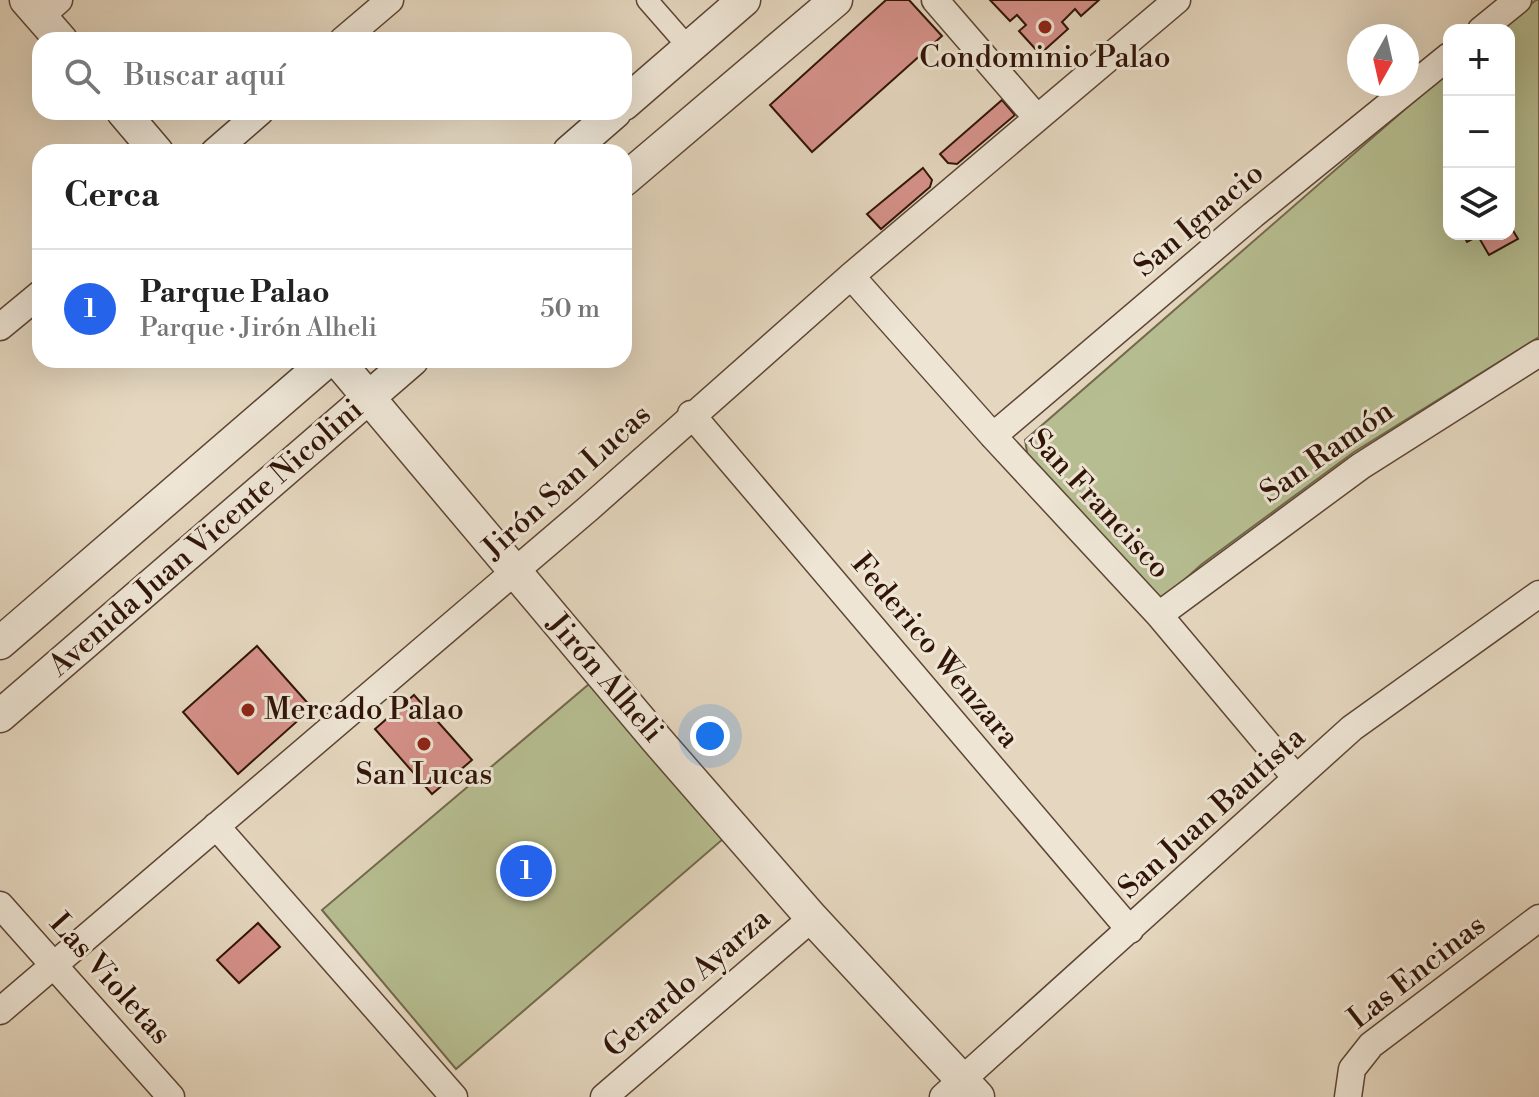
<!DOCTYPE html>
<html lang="es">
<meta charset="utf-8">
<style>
:root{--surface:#fff;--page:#f6f6f6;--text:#222;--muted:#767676;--line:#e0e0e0;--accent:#2563eb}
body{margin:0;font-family:"Libre Bodoni",serif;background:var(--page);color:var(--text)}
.controls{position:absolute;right:24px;top:24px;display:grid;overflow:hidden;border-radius:16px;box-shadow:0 8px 32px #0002}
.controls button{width:72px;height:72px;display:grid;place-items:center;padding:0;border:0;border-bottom:2px solid var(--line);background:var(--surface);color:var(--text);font:40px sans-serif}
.compass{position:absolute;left:1347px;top:24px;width:72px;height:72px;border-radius:50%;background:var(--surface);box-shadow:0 8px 32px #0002;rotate:188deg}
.you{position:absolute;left:710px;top:736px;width:28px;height:28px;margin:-20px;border:6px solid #fff;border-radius:50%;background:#1a73e8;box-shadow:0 0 0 12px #1a73e833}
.badge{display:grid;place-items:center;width:52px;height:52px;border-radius:50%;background:var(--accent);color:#fff;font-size:26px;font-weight:700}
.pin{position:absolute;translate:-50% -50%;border:4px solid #fff;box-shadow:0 2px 8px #0006}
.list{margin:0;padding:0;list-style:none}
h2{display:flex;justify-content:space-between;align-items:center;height:104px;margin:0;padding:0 32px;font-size:34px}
h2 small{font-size:26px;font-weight:400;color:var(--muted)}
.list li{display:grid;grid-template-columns:52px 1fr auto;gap:24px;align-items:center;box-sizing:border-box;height:120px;padding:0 32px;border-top:2px solid var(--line)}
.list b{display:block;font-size:30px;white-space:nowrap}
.list p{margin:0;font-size:26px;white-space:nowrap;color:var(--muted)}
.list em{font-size:26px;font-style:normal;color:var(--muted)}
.icon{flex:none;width:44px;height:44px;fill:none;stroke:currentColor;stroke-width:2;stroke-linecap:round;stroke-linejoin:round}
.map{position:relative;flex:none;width:1539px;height:1097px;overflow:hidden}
.search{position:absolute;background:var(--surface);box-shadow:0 8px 32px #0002;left:32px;top:32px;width:600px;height:88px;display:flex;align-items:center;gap:20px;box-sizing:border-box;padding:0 28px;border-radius:24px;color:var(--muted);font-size:30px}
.panel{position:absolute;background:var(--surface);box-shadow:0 8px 32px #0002;left:32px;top:144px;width:600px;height:224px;border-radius:24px}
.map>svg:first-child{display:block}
</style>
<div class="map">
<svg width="1539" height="1097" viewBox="0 0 1539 1097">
<rect width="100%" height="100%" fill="#e5d7bf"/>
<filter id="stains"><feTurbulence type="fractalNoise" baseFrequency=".0025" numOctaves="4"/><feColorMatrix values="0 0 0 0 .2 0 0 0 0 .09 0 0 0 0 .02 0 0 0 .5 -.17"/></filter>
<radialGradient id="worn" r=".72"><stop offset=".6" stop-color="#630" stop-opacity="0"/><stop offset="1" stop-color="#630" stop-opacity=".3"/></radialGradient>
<path fill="#b6be91" stroke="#73694c" stroke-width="2" d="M1536 0H1539V337L1354 452 1202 564 1166 596 1159 598 1028 458 1025 440 1449 71V234H1509V30H1499Z
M595 679 730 833 456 1069 322 910Z"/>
<path fill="#d6918a" stroke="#301407" stroke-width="2" d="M886 0H909L942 36 812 152 770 105Z
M990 0H1099L1081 16 1075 9 1062 22 1068 29 1040 54 1019 31 1026 25 1017 15 1010 21Z
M1002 100 1015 115 957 164 948 163 940 154Z
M923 168 932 180 930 187 881 229 867 214Z
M1509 224 1518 239 1489 255 1478 236 1467 242 1463 234H1509Z
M257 646 312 708 238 774 183 712Z
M414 695 472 760 432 794 375 729Z
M258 923 280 947 239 983 217 960Z"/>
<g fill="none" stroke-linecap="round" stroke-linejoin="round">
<defs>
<path id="pedestrian" d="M647 0 689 48"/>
<path id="minor" d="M935 0 1037 118
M41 16 59 0
M1481 30 1518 0
M343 40 390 0
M214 152 260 112
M851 276 993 436 1159 615 1296 778
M0 327 40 294
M691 414 1130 930
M993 436 1253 215 1449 56
M1159 615 1361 466 1539 353
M216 826 454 1097
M0 905 171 1097
M0 1011 589 508 851 276 1177 0
M604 1097 812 918
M943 1097 1352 728 1539 594
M1348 1097 1352 1069 1371 1045 1539 918"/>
<path id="tertiary" d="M26 0 61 40
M624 104 744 0
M123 112 157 152
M569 152 615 112
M624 180 836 0
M337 360 657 740 812 918 978 1097
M0 643 328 360
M0 716 412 360"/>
</defs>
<use href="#pedestrian" stroke="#5d4535" stroke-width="23"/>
<use href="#minor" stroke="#5d4535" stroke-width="29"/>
<use href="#tertiary" stroke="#5d4535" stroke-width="35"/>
<use href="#pedestrian" stroke="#eee5d5" stroke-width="20"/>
<use href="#minor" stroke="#eee5d5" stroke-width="26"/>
<use href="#tertiary" stroke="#eee5d5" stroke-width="32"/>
</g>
<g fill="#8f2418" stroke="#eee5d5" stroke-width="3">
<circle cx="1045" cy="27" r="8"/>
<circle cx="248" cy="710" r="8"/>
<circle cx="424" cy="744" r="8"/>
</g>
<g text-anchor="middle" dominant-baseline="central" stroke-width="6" stroke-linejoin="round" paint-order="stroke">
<g font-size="30" fill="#301407" stroke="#eee5d5">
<text x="1045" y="58">Condominio Palao</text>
<text x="264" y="710" text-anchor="start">Mercado Palao</text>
<text x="424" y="775">San Lucas</text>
</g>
<g font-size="30" fill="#301407" stroke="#eee5d5">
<text transform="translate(1199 220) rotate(-40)">San Ignacio</text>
<text transform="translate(1327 452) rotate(-35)">San Ramón</text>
<text transform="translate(567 482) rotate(-42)">Jirón San Lucas</text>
<text transform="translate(1099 504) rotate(47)">San Francisco</text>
<text transform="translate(206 538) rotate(-41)">Avenida Juan Vicente Nicolini</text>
<text transform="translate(935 651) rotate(50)">Federico Wenzara</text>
<text transform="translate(605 678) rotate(49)">Jirón Alheli</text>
<text transform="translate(1212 813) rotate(-42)">San Juan Bautista</text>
<text transform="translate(1417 972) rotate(-38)">Las Encinas</text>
<text transform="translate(110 979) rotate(48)">Las Violetas</text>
<text transform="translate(687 983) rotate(-41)">Gerardo Ayarza</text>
</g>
</g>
<rect width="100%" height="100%" filter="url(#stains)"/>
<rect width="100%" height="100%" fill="url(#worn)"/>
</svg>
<div class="controls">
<button>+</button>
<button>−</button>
<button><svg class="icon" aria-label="layers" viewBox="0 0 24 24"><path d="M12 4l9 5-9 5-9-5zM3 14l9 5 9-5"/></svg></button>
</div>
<svg class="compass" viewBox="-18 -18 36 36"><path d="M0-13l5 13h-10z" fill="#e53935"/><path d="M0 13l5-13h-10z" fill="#767676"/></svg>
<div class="you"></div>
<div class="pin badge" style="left:526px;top:871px">1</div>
<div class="search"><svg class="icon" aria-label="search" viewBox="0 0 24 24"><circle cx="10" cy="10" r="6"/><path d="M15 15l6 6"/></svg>Buscar aquí</div>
<section class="panel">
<h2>Cerca<small></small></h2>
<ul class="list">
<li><span class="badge">1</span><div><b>Parque Palao</b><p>Parque · Jirón Alheli</p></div><em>50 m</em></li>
</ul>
</section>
</div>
